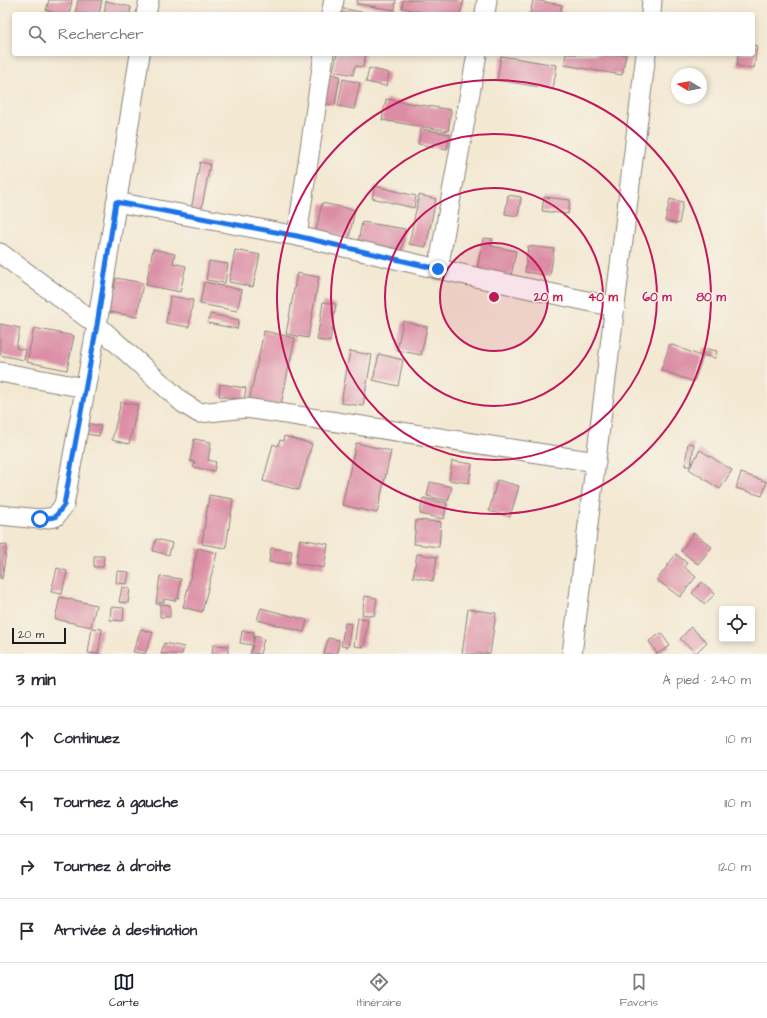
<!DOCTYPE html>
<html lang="fr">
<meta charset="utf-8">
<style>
:root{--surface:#fff;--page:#f2f2f3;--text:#2b2b33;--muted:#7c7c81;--line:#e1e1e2;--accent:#111827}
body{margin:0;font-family:"Architects Daughter",sans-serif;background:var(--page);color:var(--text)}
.controls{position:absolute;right:12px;bottom:12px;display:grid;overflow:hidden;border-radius:4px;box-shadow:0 2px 6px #0003}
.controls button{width:36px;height:36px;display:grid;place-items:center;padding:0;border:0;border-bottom:1px solid var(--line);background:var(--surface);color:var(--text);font:20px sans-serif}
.compass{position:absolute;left:671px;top:68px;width:36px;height:36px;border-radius:50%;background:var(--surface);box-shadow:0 2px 6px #0003;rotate:280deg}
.scale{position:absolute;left:12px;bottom:10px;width:54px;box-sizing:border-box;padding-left:4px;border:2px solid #1c1c1c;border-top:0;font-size:11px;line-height:14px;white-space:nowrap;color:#1c1c1c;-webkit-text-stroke:3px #f7f3e8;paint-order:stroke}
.stop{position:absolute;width:12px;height:12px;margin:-9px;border:3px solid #1a73e8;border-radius:50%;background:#fff}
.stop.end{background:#1a73e8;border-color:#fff;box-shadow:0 1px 4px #0008}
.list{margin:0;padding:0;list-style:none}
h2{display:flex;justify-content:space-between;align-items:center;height:52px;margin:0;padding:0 16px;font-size:17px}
h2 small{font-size:13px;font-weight:400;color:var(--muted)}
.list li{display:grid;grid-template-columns:26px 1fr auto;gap:12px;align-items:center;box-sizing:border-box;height:64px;padding:0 16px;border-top:1px solid var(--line)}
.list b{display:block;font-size:15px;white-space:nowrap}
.list em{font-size:13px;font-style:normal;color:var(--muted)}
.icon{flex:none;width:22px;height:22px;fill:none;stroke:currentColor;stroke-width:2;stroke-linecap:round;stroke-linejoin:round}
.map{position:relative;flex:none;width:767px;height:654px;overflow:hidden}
.search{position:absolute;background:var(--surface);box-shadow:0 2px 6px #0003;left:12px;right:12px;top:12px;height:44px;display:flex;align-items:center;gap:10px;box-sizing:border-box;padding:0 14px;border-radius:4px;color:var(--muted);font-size:15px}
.sheet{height:308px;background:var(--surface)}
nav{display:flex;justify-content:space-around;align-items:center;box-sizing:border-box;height:56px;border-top:1px solid var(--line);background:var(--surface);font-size:11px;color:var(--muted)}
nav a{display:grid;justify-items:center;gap:2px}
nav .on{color:var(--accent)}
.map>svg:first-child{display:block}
</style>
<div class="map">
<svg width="767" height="654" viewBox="0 0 767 654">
<rect width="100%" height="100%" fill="#f7f3e8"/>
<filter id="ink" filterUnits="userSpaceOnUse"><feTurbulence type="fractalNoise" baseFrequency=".025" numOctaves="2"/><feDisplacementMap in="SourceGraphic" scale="8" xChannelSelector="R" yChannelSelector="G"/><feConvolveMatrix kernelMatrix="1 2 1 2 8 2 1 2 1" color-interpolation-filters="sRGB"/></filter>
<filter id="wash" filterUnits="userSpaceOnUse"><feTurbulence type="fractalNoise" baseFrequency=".012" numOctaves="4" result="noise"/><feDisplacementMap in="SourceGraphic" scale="16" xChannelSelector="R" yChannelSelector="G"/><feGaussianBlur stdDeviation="0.9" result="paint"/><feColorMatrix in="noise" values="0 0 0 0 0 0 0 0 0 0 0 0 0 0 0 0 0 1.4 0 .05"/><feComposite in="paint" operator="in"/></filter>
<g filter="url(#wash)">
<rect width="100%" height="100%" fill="#f3e8d2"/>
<g id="blocks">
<path fill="#db8da5" d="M49 0H72L69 14H59L46 10Z
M78 0H102L99 14H75Z
M357 0H396L395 10 357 4Z
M403 0H464L460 14H431L402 8Z
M533 0 562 5 560 14H530Z
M106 1 131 7 130 14H104Z
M338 8 368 13V14H337Z
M753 45 757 46 754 68 737 66 738 54H753Z
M337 54H366L363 67 355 66 353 75 333 71Z
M566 54H626L622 75 564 65Z
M501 56 557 65 553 89 497 80Z
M369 68 389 73 386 86 366 82Z
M327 73 340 76 335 105 321 103Z
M343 79 360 83 354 109 338 106Z
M386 99 451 110 448 131 382 120Z
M421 129 450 134 447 149 418 144Z
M200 162 210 164 201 212 191 210Z
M375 186 416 196 414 208 372 198Z
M419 195 436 199 426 247 409 244Z
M508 195 521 197 518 216 505 214Z
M544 197 570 200 568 214 542 211Z
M670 199 683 202 679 224 665 221Z
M322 203 355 210 349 238 316 231Z
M362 222 405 229 401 255 357 247Z
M483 238 493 239 491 246 516 251 511 276 477 269Z
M528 246 554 249 550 276 525 272Z
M153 249 175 254 173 263 186 266 180 292 146 285Z
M235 250 260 255 253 287 229 282Z
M209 261 228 264 225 283 206 280Z
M297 273 319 277 308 338 286 334Z
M116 278 143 283 137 317 105 311 109 288 114 289Z
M204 282 242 290 237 311 200 304Z
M170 296 193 300 189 327 166 323Z
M323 302 336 304 330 342 317 340Z
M210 314 239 320 237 329 208 323Z
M403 321 427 327 421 355 397 350Z
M0 324 20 328 16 348 26 350 24 360 0 355Z
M34 328 74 336 67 370 27 362Z
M264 331 295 338 280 409 249 402Z
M670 344 703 357 694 382 661 370Z
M703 348 717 351 715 358 702 355Z
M350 351 372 355 363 406 341 403Z
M379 354 403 360 398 386 373 380Z
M220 384 246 388 244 400 219 396Z
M121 402 138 405 129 444 112 440Z
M81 422 101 426 99 436 79 433Z
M284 436 312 444 299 490 263 481 273 444 278 446 280 440 283 441Z
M194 439 211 442 208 460 216 462 214 471 193 467 195 462 190 461Z
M356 443 391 451 377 513 342 505Z
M688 443 694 444 691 466H685Z
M700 450 732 470 720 489 689 469Z
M452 461 472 464 469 483 449 480Z
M741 473 767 482 762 496 736 488Z
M497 480 519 486 510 517 489 511Z
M430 482 452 487 448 501 427 496Z
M209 495 233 499 226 548 202 544Z
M423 498 447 503 444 519 420 514Z
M416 520 441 522 439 547 414 544Z
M694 533 712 547 698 564 681 551Z
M156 539 172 543 169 555 153 551Z
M300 539 328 544 324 568 296 563Z
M0 544 7 545 2 579 0 578Z
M198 548 217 553 202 612 183 607Z
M271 548 292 551 290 564 269 562Z
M417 554 437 557 433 581 413 577Z
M676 554 687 563 684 567 696 577 680 597 657 580Z
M94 556H104L103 567H94Z
M57 568 67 571 62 594 51 592Z
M117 571 129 572 127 584 116 583Z
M160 576 181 579 178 599 176 598 175 601 164 599V602H159V604H156Z
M702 582 715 594 705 604 692 593Z
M122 587 130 589 128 603 119 602Z
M365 596 377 598 374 616 362 614Z
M60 597 96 605 91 627 55 619Z
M160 604 170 605V617H160Z
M111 607 124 608 123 621 110 620Z
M261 608 307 620 304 632 257 620Z
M468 609 496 613 490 654H462Z
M358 618 368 619 364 647 354 646Z
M345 623 351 624 348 647 341 646Z
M691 627 707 642 696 653 680 639Z
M92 628 102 629 98 654 88 653Z
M141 629 153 633 145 654 133 652Z
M242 631 254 632 253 643 255 636 264 639 260 654H250L253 645 240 643Z
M661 633 670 646 657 654 649 641Z
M328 638 339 640 337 654H324Z
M164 643 184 647 182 654H161Z
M213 645 228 646V654H212Z"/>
</g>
</g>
<g filter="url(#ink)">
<use href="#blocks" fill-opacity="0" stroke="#888277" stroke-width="1"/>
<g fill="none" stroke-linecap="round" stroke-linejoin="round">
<defs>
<path id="minor" d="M146 14 149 0
M331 14 334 0
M485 14 487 0
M651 14 652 0
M116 202 297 236 438 269 615 307
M297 236 324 54
M0 253 97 325 183 403 199 413 246 408 596 462
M438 269 477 54
M0 372 85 388
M0 515 40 519 55 517 64 505 97 325 140 54
M572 654 646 54"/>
</defs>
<use href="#minor" stroke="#888277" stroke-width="21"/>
<use href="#minor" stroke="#fff" stroke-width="19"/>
</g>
</g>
<g fill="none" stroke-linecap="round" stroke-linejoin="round" filter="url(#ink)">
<path stroke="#1a73e8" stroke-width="5" d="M40 519 55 517 64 505 97 325 116 202 297 236 438 269"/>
</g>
<circle cx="494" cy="297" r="54" fill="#c2185b" fill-opacity=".12"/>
<g fill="none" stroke="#c2185b" stroke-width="2">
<circle cx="494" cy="297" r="54"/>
<circle cx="494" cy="297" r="109"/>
<circle cx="494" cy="297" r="163"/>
<circle cx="494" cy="297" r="217"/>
</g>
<circle cx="494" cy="297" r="6" fill="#c2185b" stroke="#f7f3e8" stroke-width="2"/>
<g font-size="12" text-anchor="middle" font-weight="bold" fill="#c2185b" stroke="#f7f3e8" stroke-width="3" stroke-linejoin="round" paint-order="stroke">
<text x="548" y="301">20 m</text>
<text x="603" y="301">40 m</text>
<text x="657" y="301">60 m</text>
<text x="711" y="301">80 m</text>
</g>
</svg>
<div class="controls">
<button><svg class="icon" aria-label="locate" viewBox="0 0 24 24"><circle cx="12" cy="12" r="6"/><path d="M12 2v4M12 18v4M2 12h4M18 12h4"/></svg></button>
</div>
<svg class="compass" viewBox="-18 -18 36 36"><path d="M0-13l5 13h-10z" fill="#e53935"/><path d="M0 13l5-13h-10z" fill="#7c7c81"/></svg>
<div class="scale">20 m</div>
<div class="stop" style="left:40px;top:519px"></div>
<div class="stop end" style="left:438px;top:269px"></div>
<div class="search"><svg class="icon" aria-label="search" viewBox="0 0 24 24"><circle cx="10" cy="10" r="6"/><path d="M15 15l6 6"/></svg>Rechercher</div>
</div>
<section class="sheet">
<h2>3 min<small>À pied · 240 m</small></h2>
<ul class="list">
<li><svg class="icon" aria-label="ahead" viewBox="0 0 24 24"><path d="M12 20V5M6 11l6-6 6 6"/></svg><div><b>Continuez</b></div><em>10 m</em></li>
<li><svg class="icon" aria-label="left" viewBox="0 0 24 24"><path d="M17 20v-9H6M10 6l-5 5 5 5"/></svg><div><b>Tournez à gauche</b></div><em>110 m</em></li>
<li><svg class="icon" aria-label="right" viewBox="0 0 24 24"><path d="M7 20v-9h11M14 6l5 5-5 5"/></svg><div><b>Tournez à droite</b></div><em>120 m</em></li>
<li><svg class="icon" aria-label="arrive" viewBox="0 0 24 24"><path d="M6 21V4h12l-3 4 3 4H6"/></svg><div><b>Arrivée à destination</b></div></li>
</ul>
</section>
<nav>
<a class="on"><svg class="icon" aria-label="map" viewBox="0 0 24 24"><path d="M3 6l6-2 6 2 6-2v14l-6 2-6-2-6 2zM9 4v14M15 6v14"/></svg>Carte</a>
<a><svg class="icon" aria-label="directions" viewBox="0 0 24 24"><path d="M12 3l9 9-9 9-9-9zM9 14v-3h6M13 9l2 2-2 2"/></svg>Itinéraire</a>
<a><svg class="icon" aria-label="saved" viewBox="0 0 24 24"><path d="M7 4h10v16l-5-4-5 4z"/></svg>Favoris</a>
</nav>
